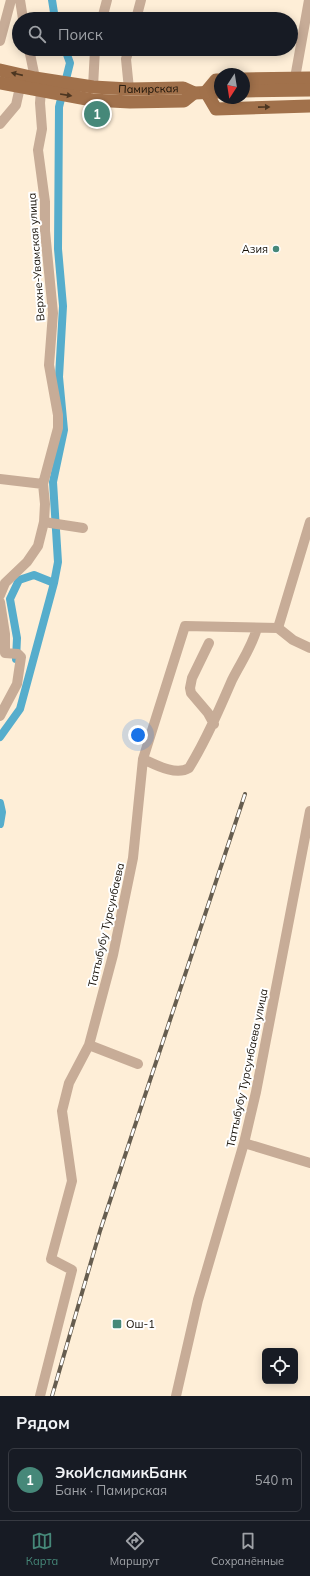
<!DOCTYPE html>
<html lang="ru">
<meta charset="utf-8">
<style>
:root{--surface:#171b24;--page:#20242c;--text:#f1f3f6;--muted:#9ea1a6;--line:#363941;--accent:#468879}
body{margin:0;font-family:Mulish,sans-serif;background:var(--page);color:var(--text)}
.controls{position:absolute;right:12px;bottom:12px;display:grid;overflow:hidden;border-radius:6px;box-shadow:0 2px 10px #0003}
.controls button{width:36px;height:36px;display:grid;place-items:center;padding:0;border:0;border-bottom:1px solid var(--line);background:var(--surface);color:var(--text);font:20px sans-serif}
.compass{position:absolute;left:214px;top:68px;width:36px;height:36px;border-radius:50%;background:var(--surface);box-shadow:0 2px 10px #0003;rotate:192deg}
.you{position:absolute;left:138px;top:735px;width:14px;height:14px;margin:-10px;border:3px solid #fff;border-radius:50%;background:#1a73e8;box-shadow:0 0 0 6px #1a73e833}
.badge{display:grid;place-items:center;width:26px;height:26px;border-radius:50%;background:var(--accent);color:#fff;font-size:13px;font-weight:700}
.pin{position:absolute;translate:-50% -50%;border:2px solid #fff;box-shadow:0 1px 4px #0006}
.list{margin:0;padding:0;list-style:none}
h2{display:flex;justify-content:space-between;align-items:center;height:52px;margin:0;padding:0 16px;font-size:17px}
h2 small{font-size:13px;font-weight:400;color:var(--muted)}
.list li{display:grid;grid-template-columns:26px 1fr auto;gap:12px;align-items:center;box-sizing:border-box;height:64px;margin:0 8px 8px;padding:0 8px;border:1px solid var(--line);border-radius:6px}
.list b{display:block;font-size:15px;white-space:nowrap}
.list p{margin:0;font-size:13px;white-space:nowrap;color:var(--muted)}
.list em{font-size:13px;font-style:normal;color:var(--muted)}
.icon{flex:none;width:22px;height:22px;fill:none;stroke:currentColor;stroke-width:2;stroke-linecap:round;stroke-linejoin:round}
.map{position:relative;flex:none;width:310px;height:1396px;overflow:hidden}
.search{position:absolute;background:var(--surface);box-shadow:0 2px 10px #0003;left:12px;right:12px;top:12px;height:44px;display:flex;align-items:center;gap:10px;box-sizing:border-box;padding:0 14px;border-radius:22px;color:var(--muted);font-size:15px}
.sheet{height:124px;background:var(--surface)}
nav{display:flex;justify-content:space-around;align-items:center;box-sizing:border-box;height:56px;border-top:1px solid var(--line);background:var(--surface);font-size:11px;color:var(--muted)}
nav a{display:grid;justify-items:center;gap:2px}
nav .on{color:var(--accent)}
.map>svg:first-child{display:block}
</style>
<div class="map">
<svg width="310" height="1396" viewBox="0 0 310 1396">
<rect width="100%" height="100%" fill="#feeed7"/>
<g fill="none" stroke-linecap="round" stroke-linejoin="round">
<path stroke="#56adcc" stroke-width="8" d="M52 0 55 19
M16 659 17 638 10 599 19 580 34 575 54 583
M0 737 20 709 54 583 58 562 53 482 64 430 59 377 63 306 58 249 59 107 70 63 65 49
M0 803 2 812 0 824"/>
<path stroke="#c7ac97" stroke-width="10" d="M20 0 23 19
M102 19 107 0
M136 19 141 0
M0 41 11 0
M29 49 35 78
M129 49 126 59 129 89
M295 78 309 0
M93 87 95 49
M0 124 16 105 20 87
M0 479 43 484
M44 522 83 528
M310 522 278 628 293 640 310 648
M0 595 5 583 27 562 38 546 44 522 45 504 43 484 58 428V415L49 365 53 313 45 231V202L38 150 42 129 40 103 41 91
M0 602 5 634V653
M209 643 192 678 190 688 191 693 208 713 214 724
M0 716 17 684 21 657 18 654 5 653
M143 759C156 765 176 776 189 768 206 740 219 710 232 680 241 662 252 647 257 628
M89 1045 138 1064
M244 1143 310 1163
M40 1396 72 1270 51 1259 72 1181 62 1111 69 1083 89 1045 113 955 133 858 143 759 185 626 278 628
M176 1396 198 1300 244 1143 256 1092 310 811"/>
<g stroke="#a1714b" stroke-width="13">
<path id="s1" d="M0 70 35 78 93 87 129 89 183 88 194 93 220 92"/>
<path d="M244 79 310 78"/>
<path d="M0 83 92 100 130 102 184 101 194 93"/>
<path d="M244 91 310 90"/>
<path d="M206 92 216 109 310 106"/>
<path d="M206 92 216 80H220"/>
</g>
<defs>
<path id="rail" d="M52 1396 100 1231 245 794"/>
</defs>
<use href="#rail" stroke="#665d4f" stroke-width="4"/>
<use href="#rail" stroke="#fff" stroke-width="2.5" stroke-dasharray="8" stroke-linecap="butt"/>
</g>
<defs><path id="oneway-solid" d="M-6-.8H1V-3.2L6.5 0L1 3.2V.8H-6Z"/></defs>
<g fill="#4c3621">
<use href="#oneway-solid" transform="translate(17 74) rotate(-167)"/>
<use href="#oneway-solid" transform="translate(66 95) rotate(9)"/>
<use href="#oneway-solid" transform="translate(264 107) rotate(-1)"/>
</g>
<g fill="#468879" stroke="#fff" stroke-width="1.5">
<circle cx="276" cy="249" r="4"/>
<rect x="112" y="1319" width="10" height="10" rx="2"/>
</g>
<g text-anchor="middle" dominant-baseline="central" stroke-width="4" stroke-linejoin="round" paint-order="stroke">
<g font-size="11" fill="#140e05" stroke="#fff">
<text stroke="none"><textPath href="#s1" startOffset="150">Памирская</textPath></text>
<text transform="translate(36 257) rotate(-94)">Верхне-Увамская улица</text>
<text transform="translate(106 925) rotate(-77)">Таттыбубу Турсунбаева</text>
<text transform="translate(247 1068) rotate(-78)">Таттыбубу Турсунбаева улица</text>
</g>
<g font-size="11" fill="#140e05" stroke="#fff" text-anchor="end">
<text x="268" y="249">Азия</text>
<text x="126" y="1324" text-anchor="start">Ош-1</text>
</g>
</g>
</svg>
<div class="controls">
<button><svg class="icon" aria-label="locate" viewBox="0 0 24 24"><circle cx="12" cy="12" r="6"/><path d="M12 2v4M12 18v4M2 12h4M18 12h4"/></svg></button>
</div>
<svg class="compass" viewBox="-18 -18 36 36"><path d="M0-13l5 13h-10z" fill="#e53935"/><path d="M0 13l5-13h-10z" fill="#9ea1a6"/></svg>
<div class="you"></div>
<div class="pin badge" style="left:97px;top:114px">1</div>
<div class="search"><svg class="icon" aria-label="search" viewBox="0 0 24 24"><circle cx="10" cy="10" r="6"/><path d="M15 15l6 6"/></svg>Поиск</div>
</div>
<section class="sheet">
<h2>Рядом<small></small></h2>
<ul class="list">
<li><span class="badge">1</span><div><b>ЭкоИсламикБанк</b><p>Банк · Памирская</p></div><em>540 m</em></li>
</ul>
</section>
<nav>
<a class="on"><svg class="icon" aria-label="map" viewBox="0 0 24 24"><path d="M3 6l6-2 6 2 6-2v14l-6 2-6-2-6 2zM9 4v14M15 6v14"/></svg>Карта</a>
<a><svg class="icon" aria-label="directions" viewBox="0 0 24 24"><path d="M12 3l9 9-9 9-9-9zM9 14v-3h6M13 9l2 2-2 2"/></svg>Маршрут</a>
<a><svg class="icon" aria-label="saved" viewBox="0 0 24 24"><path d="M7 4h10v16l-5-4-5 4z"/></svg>Сохранённые</a>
</nav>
